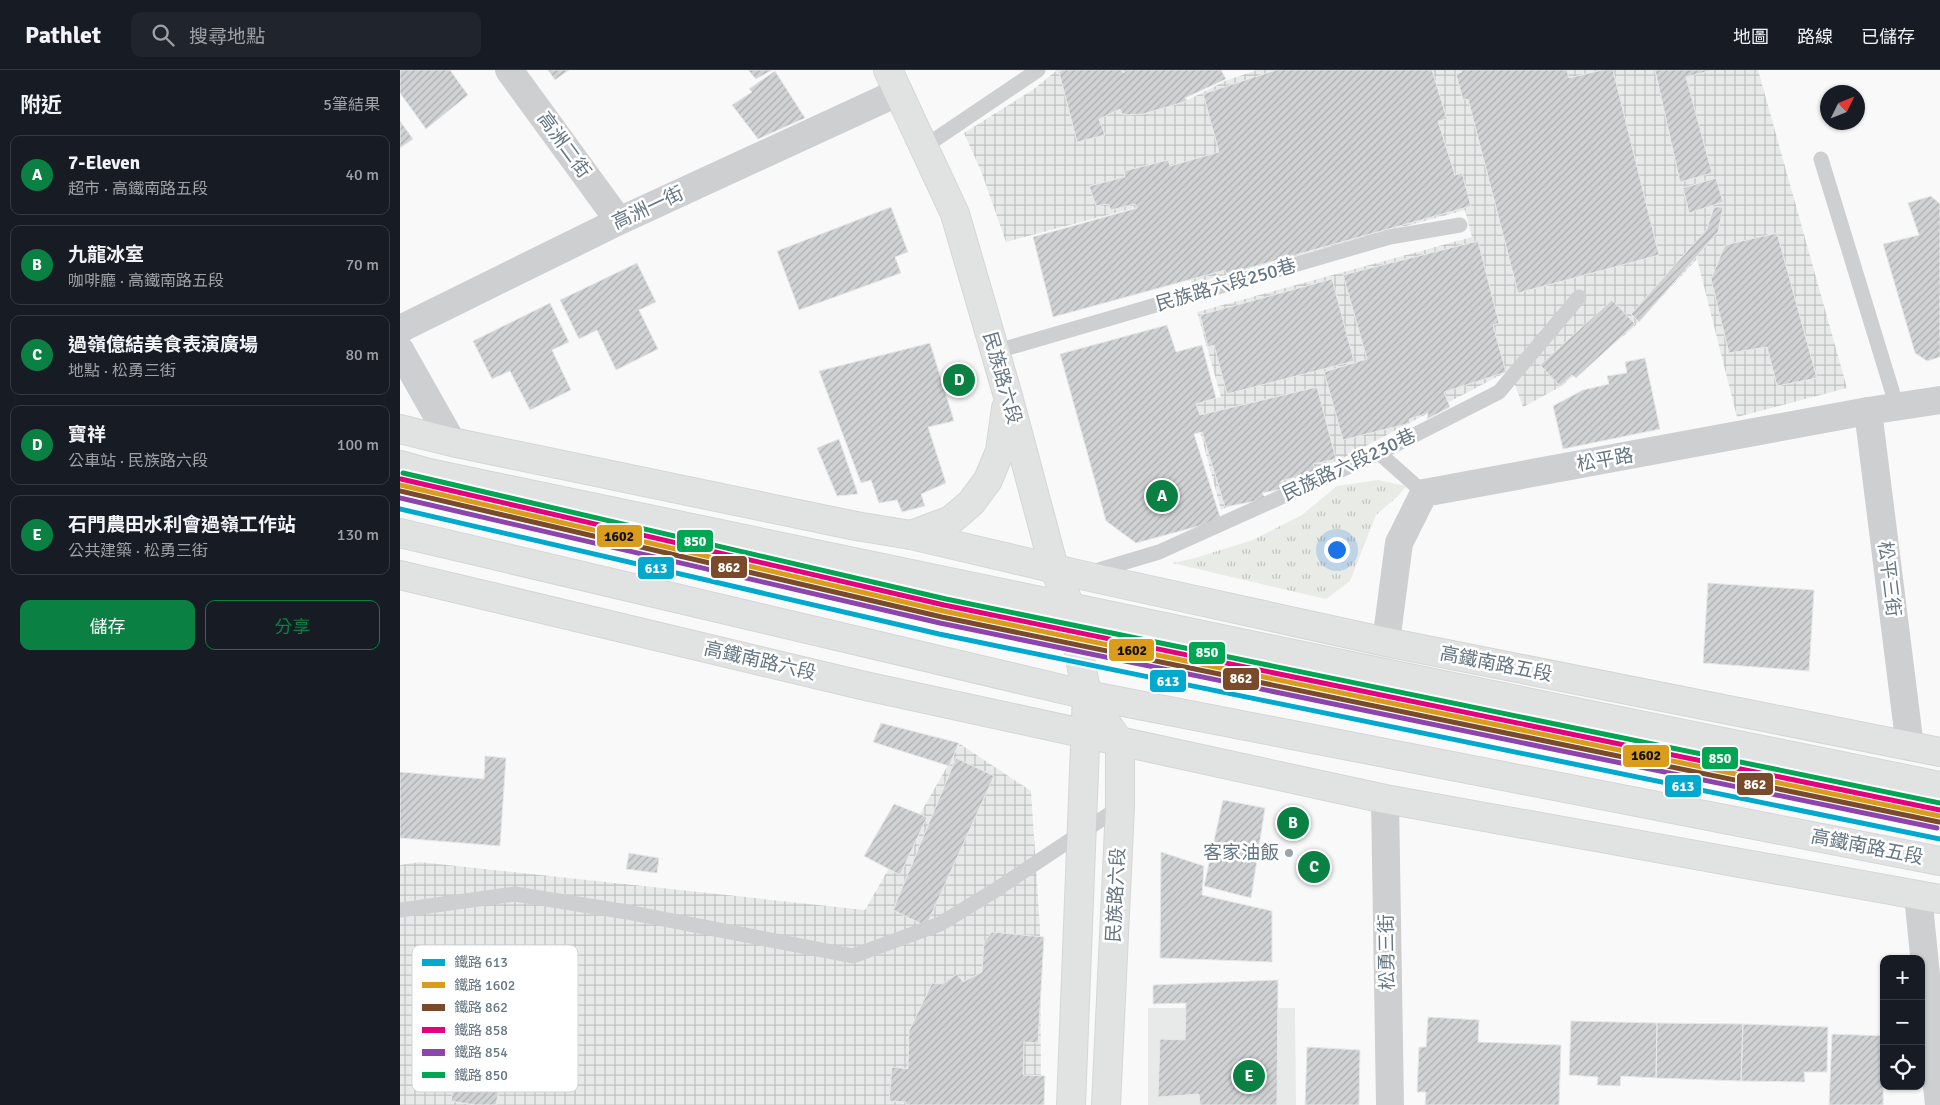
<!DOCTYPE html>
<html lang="zh-TW">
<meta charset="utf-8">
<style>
:root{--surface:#171b24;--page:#20242c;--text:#f1f3f6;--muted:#9ea1a6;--line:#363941;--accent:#0b8043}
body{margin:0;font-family:Signika,"Noto Sans TC",sans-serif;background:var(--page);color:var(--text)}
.controls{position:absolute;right:15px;bottom:15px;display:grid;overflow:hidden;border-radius:10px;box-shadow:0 1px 4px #0004}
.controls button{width:45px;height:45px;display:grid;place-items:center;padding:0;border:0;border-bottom:1px solid var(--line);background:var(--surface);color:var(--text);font:25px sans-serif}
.compass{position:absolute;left:1420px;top:15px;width:45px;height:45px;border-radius:50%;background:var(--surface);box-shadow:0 1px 4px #0004;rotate:47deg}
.you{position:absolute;left:936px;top:479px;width:18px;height:18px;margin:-12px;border:4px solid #fff;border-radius:50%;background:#1a73e8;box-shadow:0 0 0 8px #1a73e833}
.badge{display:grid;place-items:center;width:32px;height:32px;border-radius:50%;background:var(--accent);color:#fff;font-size:16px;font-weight:700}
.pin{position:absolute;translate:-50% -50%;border:2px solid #fff;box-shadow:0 1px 5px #0006}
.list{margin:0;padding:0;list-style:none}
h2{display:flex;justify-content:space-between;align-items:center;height:65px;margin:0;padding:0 20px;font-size:21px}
h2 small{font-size:16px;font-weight:400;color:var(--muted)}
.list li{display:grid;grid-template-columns:32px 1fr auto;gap:15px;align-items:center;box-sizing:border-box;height:80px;margin:0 10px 10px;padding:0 10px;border:1px solid var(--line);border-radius:10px}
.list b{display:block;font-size:19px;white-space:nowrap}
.list p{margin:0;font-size:16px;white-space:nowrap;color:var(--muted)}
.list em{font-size:16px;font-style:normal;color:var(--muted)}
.actions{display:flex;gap:10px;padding:15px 20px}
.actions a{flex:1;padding:11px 0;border:1px solid var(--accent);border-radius:10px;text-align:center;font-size:18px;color:var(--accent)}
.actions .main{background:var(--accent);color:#fff}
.icon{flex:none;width:28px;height:28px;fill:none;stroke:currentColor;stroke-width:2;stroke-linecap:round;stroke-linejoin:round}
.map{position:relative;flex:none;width:1540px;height:1035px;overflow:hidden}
header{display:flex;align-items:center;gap:30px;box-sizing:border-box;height:70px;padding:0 25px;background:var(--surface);border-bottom:1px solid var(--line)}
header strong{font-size:24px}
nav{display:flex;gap:28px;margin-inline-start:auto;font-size:18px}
.search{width:350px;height:45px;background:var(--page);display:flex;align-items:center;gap:12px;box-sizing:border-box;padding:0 18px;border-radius:10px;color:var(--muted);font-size:19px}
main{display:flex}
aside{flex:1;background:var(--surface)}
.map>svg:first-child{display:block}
</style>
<header>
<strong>Pathlet</strong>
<div class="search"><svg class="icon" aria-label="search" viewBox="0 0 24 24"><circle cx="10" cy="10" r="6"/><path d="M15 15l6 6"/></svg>搜尋地點</div>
<nav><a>地圖</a><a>路線</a><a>已儲存</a></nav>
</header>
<main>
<aside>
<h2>附近<small>5筆結果</small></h2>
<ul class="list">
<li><span class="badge">A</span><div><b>7-Eleven</b><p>超市 · 高鐵南路五段</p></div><em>40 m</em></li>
<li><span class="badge">B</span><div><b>九龍冰室</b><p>咖啡廳 · 高鐵南路五段</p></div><em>70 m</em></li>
<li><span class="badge">C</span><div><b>過嶺億結美食表演廣場</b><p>地點 · 松勇三街</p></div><em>80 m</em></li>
<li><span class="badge">D</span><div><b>寶祥</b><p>公車站 · 民族路六段</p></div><em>100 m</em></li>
<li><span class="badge">E</span><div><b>石門農田水利會過嶺工作站</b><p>公共建築 · 松勇三街</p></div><em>130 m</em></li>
</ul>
<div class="actions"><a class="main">儲存</a><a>分享</a></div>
</aside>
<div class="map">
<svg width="1540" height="1035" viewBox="0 0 1540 1035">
<defs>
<pattern id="industrial-grid" width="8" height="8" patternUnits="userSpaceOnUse" patternTransform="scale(1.25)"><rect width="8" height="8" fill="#e8e9e9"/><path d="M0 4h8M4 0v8" fill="none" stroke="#c0c1c2"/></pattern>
<pattern id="park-tufts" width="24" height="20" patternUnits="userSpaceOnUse" patternTransform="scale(1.25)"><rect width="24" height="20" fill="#e8ebe6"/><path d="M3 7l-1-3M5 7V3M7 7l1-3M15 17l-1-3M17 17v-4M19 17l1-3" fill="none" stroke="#c0c3c0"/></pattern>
<pattern id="building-hatch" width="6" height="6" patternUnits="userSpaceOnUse" patternTransform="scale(1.25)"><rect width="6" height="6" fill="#d0d2d3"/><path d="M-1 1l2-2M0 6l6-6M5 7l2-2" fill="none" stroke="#acafb1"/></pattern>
</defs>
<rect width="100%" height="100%" fill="#f9f9f9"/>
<path fill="#e8e9e9" d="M748 938H895L896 1035H748Z"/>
<path fill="url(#industrial-grid)" d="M657 0H770L788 30 825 11 857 0H1358L1447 318 1337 347 1297 189 1232 259 1160 317 1123 337 1110 300 943 388 821 440 793 335 821 327 797 242 1072 167 1065 140 792 214 768 129 606 172 581 101 564 63 634 19Z
M560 674 631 721 640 858 641 1035H0V795L20 792 465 840Z"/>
<path fill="url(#park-tufts)" d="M978 410 1006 416 998 426 976 445 950 511 926 529 772 493 795 488 853 470 902 445 937 416Z"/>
<path fill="url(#building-hatch)" stroke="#e8e8e8" d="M0 0H50L68 25 26 59 0 23Z
M148 0H169L155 10Z
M348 0H372L356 9Z
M663 0H721L723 3 727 0H821L826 9 785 28 787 31 743 44 723 45 720 39 699 49 705 65 677 72 659 2Z
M876 0H1032L1047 49 1038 51 1055 105 1062 103 1071 136 827 204 825 200 653 247 633 167 737 138 735 134 711 140 708 134 696 136 689 116 725 107 724 101 768 90 770 96 819 82 803 24Z
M1061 0H1167L1169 8 1202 0H1213L1259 185 1118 223 1068 29 1063 30 1056 4 1062 2Z
M1255 0H1313L1286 7 1312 103 1280 112Z
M375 1 405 48 358 69 332 35 352 22 349 19Z
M0 51 13 69 0 78Z
M1316 108 1323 132 1289 143 1283 118Z
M1531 126 1540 134V287L1527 291 1515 283 1483 174 1519 165 1508 133Z
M491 137 508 182 495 187 501 203 399 240 377 181Z
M1314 137H1323L1318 162 1239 252 1231 244 1307 159Z
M1377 163 1417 308 1377 316 1367 277 1329 283 1311 209 1325 175Z
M1078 171 1099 253 1093 255 1106 302 1044 322 1050 337 1027 349 1028 343 1009 349 1010 353 943 370 924 302 967 289 943 205Z
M237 193 256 232 239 240 258 279 216 300 197 260 179 269 160 230Z
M932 209 954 291 827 324 814 275 808 277 800 245Z
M1212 230 1235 254 1176 308 1172 305 1160 316 1140 295Z
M150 233 169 272 152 280 171 320 130 340 110 301 92 309 73 271Z
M767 255 776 282 802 275 816 328 796 334 800 345 917 317 936 389 913 394 916 401 881 411 882 419 862 423 866 429 825 437 802 362 794 364 821 450 736 473 706 451 660 284Z
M530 273 554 351 528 357 546 413 521 424 525 436 502 442 497 430 479 433 471 410 461 413 419 301Z
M1245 288 1260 359 1163 379 1153 336 1183 320 1209 314 1207 306 1227 303 1225 292Z
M439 369 458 424 437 426 417 378Z
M1308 513 1414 520 1409 601 1303 593Z
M481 653 559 673 549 696 473 672Z
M85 686 106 688 100 776 0 768V702L84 709Z
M556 688 594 706 526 856 493 840Z
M823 730 865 738 851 828 804 816Z
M494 734 527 747 500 805 464 786Z
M761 782 804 796 802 825 872 841V892L760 888Z
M229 783 259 788 257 803 226 799Z
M592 862 644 867 638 973 624 972 623 1005 645 1006 644 1035H506V1032L489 1031 492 997 508 999 509 961 532 913 542 914 557 904 563 912 582 902 584 872Z
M76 901 107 908 94 985 105 987 96 1035H75L51 1031Z
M878 910 877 1035H800L799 1024 758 1027 760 969 785 970 786 933 753 934V915Z
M1028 947 1079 950 1078 972 1161 975 1159 1035H1025L1026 1022H1017L1019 977H1026Z
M1171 951 1257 953 1256 1008 1221 1006 1220 1016 1197 1015 1198 1007 1169 1005Z
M1257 953 1343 954 1341 1011 1256 1008Z
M1343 954 1428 957 1427 1002H1404L1405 1012 1341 1011Z
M1432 964 1484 966 1483 1035H1429Z
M907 977 960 980 959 1035H905Z"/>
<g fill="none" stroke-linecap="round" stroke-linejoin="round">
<defs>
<path id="secondary" d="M488 0 555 144 608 326 654 498 670 536 687 625 671 1035
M511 465 551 450 571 433 588 410 600 381 606 338
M687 625 720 673V737L706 1035"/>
<path id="primary" d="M0 359 52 372 456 456 511 465 681 505 986 572 1540 682
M0 395 29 403 989 604 1540 716
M0 463 687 625 1540 791
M0 505 461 615 985 729 1540 829"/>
</defs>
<use href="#secondary" stroke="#d5d6d7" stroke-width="30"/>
<use href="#primary" stroke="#d5d6d7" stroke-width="30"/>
<path stroke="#cecfd0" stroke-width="15" d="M524 77 638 0
M1421 89 1497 337
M594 282 990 167 1060 155
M979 383 1024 423
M689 503 759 482 979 383 1099 322 1179 227
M0 840 115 824 227 842 453 886 540 854 594 821 720 737"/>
<path stroke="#cecfd0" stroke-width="28" d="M109 0 219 151
M0 259 219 151 499 22
M0 280 52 372
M1468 341 1510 677
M986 572 999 473 1024 423 1468 341 1540 330
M985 729 990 1035
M1518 825 1539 1035"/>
<use href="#secondary" stroke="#e1e2e2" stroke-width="28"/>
<use href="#primary" stroke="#e1e2e2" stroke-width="28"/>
<defs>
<path id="rail-1" d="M0 439 539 564 1540 769"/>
<path id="rail-2" d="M0 415 543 541 1540 746"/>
<path id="rail-3" d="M0 421 542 547 1539 752"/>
<path id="rail-4" d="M1 409 544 535 1540 740"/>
<path id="rail-5" d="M0 428 540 553 1537 758"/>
<path id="rail-6" d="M3 403 546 529 1540 733"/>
</defs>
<use href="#rail-1" stroke="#fff" stroke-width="9"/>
<use href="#rail-2" stroke="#fff" stroke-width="9"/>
<use href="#rail-3" stroke="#fff" stroke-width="9"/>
<use href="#rail-4" stroke="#fff" stroke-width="9"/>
<use href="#rail-5" stroke="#fff" stroke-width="9"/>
<use href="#rail-6" stroke="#fff" stroke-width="9"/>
<use href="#rail-1" stroke="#00a9ce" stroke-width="5"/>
<use href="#rail-2" stroke="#da9c1a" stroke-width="5"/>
<use href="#rail-3" stroke="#7a4b2a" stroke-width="5"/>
<use href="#rail-4" stroke="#e5007d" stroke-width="5"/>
<use href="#rail-5" stroke="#8e44ad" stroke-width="5"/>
<use href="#rail-6" stroke="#00a651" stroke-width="5"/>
</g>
<circle fill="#99a4ac" stroke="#fff" stroke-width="2" cx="889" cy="783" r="5"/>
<g text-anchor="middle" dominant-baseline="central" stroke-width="5" stroke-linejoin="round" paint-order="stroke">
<g font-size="19" fill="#657683" stroke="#fff">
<text transform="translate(164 75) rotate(54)">高洲二街</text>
<text transform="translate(248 138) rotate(-25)">高洲一街</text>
<text transform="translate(826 215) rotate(-16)">民族路六段250巷</text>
<text transform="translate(602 308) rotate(74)">民族路六段</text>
<text transform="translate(1205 390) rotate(-10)">松平路</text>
<text transform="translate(949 395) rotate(-25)">民族路六段230巷</text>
<text transform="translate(1489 509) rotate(83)">松平三街</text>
<text transform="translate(360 591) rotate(13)">高鐵南路六段</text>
<text transform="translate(1096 594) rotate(11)">高鐵南路五段</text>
<text transform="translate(1467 777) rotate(11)">高鐵南路五段</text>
<text transform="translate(716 825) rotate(-87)">民族路六段</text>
<text transform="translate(987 882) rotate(-91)">松勇三街</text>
</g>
<g font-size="19" fill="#657683" stroke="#fff" text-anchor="end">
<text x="879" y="783">客家油飯</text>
</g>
</g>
<rect x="12" y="875" width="166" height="147" rx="8" fill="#fff" stroke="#d1d6da" stroke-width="1"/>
<rect x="22" y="889" width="23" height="7" fill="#00a9ce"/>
<rect x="22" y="912" width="23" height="6" fill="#da9c1a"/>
<rect x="22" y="934" width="23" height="7" fill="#7a4b2a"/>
<rect x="22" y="957" width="23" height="6" fill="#e5007d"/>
<rect x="22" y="979" width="23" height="7" fill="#8e44ad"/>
<rect x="22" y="1002" width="23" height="6" fill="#00a651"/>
<g font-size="14" fill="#657683">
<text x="54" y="897">鐵路 613</text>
<text x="54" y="920">鐵路 1602</text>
<text x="54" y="942">鐵路 862</text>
<text x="54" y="965">鐵路 858</text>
<text x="54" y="987">鐵路 854</text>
<text x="54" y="1010">鐵路 850</text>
</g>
<g stroke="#fff" stroke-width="2">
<rect x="196" y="454" width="47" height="24" rx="5" fill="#da9c1a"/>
<rect x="276" y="459" width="38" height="24" rx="5" fill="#00a651"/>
<rect x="310" y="485" width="38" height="24" rx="5" fill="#7a4b2a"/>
<rect x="237" y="486" width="38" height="24" rx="5" fill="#00a9ce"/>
<rect x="708" y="568" width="47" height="24" rx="5" fill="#da9c1a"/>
<rect x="788" y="571" width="38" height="24" rx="5" fill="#00a651"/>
<rect x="822" y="597" width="38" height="24" rx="5" fill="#7a4b2a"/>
<rect x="749" y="599" width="38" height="24" rx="5" fill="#00a9ce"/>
<rect x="1222" y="674" width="48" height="24" rx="5" fill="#da9c1a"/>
<rect x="1301" y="676" width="38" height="24" rx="5" fill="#00a651"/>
<rect x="1336" y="702" width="38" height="24" rx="5" fill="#7a4b2a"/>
<rect x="1264" y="704" width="38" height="24" rx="5" fill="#00a9ce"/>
</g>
<g font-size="14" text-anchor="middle" font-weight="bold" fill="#fff">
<text x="295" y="476">850</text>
<text x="329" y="502">862</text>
<text x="256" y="503">613</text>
<text x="807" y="587">850</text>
<text x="841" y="613">862</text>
<text x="768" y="616">613</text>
<text x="1320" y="693">850</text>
<text x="1355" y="719">862</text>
<text x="1283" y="721">613</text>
</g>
<g font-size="14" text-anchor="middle" font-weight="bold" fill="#111">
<text x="219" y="471">1602</text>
<text x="732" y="585">1602</text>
<text x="1246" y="690">1602</text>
</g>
</svg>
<div class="controls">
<button>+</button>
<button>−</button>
<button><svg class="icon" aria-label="locate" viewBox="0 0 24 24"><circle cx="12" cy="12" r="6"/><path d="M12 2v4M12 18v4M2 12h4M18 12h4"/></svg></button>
</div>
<svg class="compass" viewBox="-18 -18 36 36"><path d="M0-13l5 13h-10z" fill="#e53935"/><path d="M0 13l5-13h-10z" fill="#9ea1a6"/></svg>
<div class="you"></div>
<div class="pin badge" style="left:762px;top:426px">A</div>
<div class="pin badge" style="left:893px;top:753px">B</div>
<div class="pin badge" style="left:914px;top:797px">C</div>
<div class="pin badge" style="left:559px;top:310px">D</div>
<div class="pin badge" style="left:849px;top:1006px">E</div>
</div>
</main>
